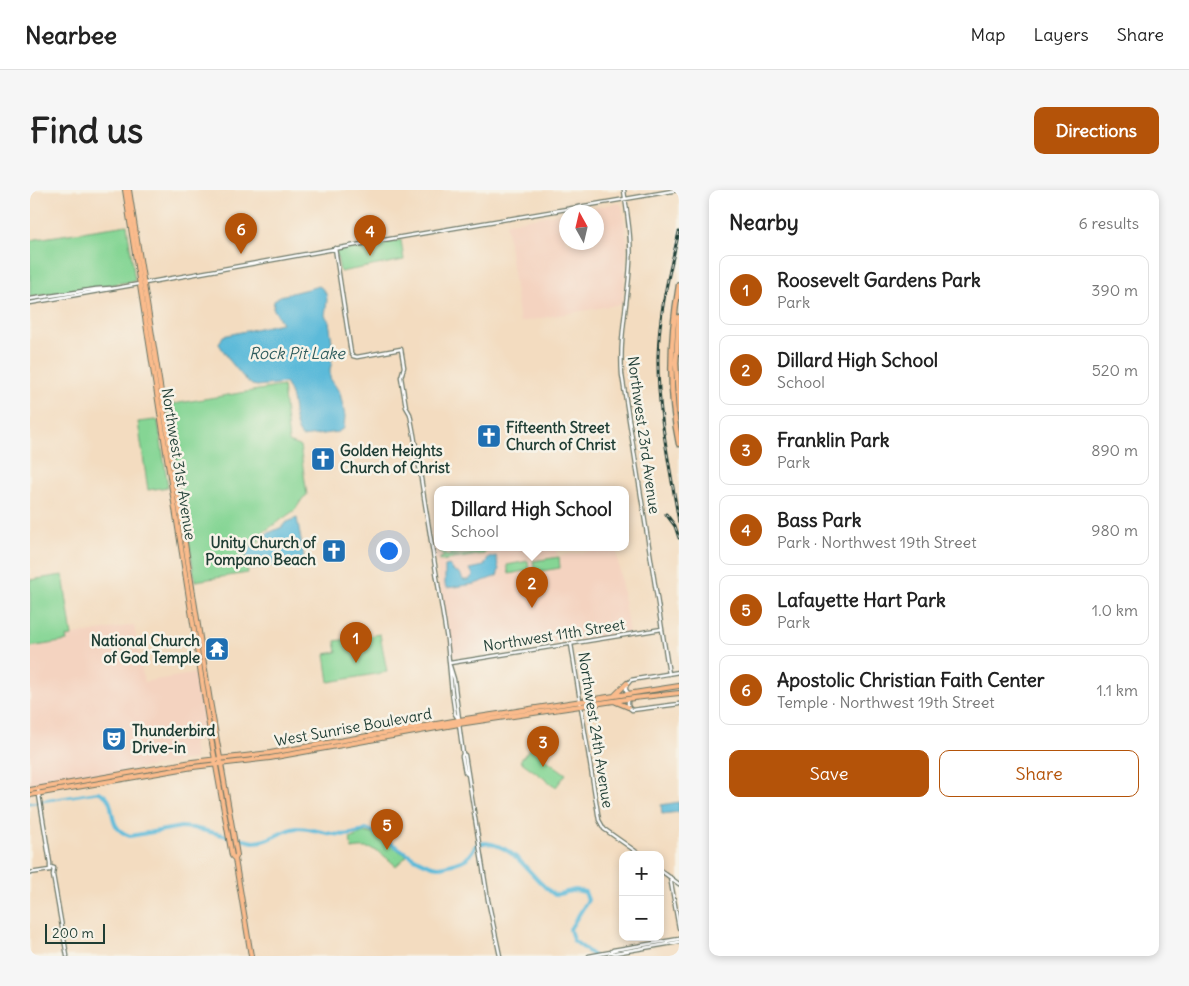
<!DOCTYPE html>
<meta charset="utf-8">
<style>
:root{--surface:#fff;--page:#f6f6f6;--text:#222;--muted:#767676;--line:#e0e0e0;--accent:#b45309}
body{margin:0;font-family:Delius,sans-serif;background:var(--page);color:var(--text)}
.controls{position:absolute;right:15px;bottom:15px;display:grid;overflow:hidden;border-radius:10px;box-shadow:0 2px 8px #0003}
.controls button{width:45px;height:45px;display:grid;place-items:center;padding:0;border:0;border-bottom:1px solid var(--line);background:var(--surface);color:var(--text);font:25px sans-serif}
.compass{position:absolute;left:529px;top:15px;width:45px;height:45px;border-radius:50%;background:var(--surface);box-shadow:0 2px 8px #0003;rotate:352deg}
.scale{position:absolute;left:15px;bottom:12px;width:60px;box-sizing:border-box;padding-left:5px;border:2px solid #1f3d34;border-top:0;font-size:14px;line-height:18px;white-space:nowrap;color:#1f3d34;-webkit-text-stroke:4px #f7f3e8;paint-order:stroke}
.you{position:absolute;left:358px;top:360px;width:18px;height:18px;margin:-12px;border:4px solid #fff;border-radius:50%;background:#1a73e8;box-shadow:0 0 0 8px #1a73e833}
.badge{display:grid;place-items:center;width:32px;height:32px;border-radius:50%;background:var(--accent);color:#fff;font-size:16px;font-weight:700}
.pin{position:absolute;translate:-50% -41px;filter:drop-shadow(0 1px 2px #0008)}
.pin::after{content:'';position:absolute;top:26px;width:18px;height:15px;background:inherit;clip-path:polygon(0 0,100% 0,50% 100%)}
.popup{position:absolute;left:404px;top:296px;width:195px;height:65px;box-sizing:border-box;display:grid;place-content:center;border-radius:10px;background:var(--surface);filter:drop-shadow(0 1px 4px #0005);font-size:16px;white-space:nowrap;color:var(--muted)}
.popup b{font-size:19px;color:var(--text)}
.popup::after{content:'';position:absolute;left:50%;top:100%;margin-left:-10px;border:10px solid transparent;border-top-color:var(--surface)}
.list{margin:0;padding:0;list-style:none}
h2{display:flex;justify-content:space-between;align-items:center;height:65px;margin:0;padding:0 20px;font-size:21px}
h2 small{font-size:16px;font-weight:400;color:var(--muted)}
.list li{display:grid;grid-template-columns:32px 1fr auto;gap:15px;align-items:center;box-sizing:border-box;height:70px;margin:0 10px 10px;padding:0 10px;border:1px solid var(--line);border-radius:10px}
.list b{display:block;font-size:19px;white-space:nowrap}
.list p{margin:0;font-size:16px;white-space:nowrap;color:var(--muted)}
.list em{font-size:16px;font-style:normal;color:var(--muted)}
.actions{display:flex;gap:10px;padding:15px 20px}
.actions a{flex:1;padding:11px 0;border:1px solid var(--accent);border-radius:10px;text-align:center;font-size:18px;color:var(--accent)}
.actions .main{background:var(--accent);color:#fff}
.map{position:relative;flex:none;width:649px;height:766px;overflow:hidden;border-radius:10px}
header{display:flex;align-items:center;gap:30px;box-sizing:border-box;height:70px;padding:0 25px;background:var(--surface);border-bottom:1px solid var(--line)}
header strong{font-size:24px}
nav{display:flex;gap:28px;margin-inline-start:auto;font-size:18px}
.intro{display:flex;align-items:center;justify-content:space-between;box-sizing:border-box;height:120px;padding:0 30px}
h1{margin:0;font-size:35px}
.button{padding:12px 22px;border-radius:10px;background:var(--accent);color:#fff;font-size:18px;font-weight:700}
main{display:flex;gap:30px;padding:0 30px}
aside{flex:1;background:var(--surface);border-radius:10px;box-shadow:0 2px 8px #0003}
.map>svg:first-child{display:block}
</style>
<header>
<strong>Nearbee</strong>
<nav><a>Map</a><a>Layers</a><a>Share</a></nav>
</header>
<div class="intro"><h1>Find us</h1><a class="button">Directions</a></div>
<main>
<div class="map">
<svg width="649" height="766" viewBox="0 0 649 766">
<rect width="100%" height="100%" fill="#f7f3e8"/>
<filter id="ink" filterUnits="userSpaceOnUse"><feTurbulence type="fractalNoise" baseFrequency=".02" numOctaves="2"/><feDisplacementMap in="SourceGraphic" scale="10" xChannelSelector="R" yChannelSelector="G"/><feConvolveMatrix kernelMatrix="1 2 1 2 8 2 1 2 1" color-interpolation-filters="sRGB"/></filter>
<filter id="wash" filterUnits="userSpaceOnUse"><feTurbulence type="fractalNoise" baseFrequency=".0096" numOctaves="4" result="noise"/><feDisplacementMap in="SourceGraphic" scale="20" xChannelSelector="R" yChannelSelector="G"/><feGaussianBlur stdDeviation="1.12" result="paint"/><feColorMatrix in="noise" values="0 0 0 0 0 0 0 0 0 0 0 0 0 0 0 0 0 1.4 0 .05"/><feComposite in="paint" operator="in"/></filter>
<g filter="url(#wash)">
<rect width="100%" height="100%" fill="#f3dcc0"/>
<path fill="#f4d3c0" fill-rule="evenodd" d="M589 13 592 16 597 51 596 73 592 114 490 132 476 33ZM536 22H566V52H536Z
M408 338V357H525L527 366 586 358 599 443 422 468 401 339Z
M104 435 114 492 168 483 178 549 163 552 165 569 0 597V457L36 451V447L44 445Z"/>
<path fill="#85d594" stroke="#528964" d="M97 35 105 91 0 107V50Z
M371 50 374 70 310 82 306 61Z
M253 196 259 252 270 256 277 305 273 308 265 320 232 343 229 352 214 358 218 383 165 391 137 215Z
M125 230 128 231 138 297 118 300 108 232Z
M408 357H411L415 365C422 368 448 364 455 360 457 359 459 357 461 357L454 364 410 371V368L414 367 410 363Z
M419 357H452L453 360 420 365Z
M529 367 530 378 505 382 503 371Z
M498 371 499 380 479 384 477 375Z
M33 385 42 446 36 447 37 451 0 457V390Z
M350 444 357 482 299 492 295 464 307 462 305 451Z
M500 558 536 584 526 597 490 571Z
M334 642 347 645 377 666 366 676C350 662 344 655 322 659L320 649Z"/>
<path fill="#5bbad9" stroke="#3d7c86" d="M289 96C301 104 296 113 295 126L299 131 302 152 299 164 302 172 300 179V188L310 203 315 226 314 238 308 242 272 247C260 232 268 210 255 193L227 196 222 195 215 189 200 171 189 154 193 146 252 133 243 118 244 111 250 106Z
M267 328 274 367 272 370 223 379 220 378 216 362 217 359 230 356 233 354 234 345 252 337 255 333Z
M466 366 469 380 467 386 445 394 417 398 415 395V376L419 375 424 381 430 383 433 390H439L443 385 440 379 454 376 458 368Z
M649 612V622L632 624 631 615Z"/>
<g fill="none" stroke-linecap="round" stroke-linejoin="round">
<path stroke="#5bbad9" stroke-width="2.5" d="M0 613 69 602"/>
<path stroke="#5bbad9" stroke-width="4" d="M69 602C91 611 72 636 100 646L151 637 163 638 223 652C241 652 250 640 267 638 272 638 278 639 283 640 303 644 316 649 336 639L344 642C359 651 391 676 408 677 412 677 418 675 423 674 427 672 433 671 437 668 444 663 442 652 456 653 488 656 502 691 525 705L545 700 555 702 558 710 540 739 543 750 564 766"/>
</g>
</g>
<g filter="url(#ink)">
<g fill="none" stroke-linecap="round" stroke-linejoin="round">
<defs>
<path id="minor" d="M594 0C597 24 602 49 600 73 598 112 589 146 592 185L639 484
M305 58 321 163 323 166 327 167 371 159 374 177 371 187 376 217 380 224 384 245 417 450 422 503 425 524 429 530
M115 93 354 50 648 0
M0 109 66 99 80 98
M0 113 109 94
M541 454 569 630 574 639 611 665
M420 473 632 439
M420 476 424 489 429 529
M599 504 596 500V496L601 490 649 482
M598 510V517L602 520 649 514
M429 534 433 564 432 566 435 582 437 584
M433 564 435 565 458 710 470 766
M8 599 20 673V680
M20 677 24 678 23 685 37 766
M630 680 649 694
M0 683 20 680
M640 687 649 738
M581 762 585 763 649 752
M559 766 581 762 583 760 649 749"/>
<path id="major" d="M95 0 180 542 202 666 205 669
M99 0 180 511 207 665 205 669 221 766
M584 506 597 493
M586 512 598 517
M0 600 162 572 240 563 429 530 649 496
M0 605 163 577 240 568 429 534 604 508 649 503"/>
<path id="highway" d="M649 95C640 147 638 202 649 254
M649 127 646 173 649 222"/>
</defs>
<use href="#minor" stroke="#697565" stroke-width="5"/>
<use href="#major" stroke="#697565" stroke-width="6"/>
<use href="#highway" stroke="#697565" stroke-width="7"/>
<use href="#minor" stroke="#fff" stroke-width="2.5"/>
<use href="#major" stroke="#fabb8c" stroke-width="4"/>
<use href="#highway" stroke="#fabb8c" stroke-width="4.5"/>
<defs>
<path id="rail" d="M649 42C639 83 629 123 628 166 627 221 640 277 649 332
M636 324 645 336 649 348"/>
</defs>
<use href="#rail" stroke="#1f3d34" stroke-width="3"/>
<use href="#rail" stroke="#f7f3e8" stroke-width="1" stroke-dasharray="4" stroke-linecap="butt"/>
</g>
</g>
<defs>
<symbol id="church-square" viewBox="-11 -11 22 22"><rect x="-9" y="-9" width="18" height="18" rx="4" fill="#1f6fb2" stroke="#f7f3e8"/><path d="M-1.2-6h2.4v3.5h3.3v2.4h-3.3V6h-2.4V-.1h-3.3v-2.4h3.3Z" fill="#fff"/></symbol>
<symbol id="temple-square" viewBox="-11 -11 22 22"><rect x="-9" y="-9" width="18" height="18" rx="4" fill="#1f6fb2" stroke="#f7f3e8"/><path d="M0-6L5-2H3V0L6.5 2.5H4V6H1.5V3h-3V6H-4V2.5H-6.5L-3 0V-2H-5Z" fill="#fff"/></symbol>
<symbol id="theatre-square" viewBox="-11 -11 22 22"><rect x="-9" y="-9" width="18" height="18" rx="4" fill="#1f6fb2" stroke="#f7f3e8"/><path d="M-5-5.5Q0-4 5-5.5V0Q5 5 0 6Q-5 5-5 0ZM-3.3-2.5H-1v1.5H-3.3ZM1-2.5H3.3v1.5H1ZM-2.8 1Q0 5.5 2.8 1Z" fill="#fff"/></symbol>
</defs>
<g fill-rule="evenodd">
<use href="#church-square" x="445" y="232" width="28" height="28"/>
<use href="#church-square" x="279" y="255" width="28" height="28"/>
<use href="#church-square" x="290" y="347" width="28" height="28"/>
<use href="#temple-square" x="173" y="445" width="28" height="28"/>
<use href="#theatre-square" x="70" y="535" width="28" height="28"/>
</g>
<g text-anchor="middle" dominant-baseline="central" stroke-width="5" stroke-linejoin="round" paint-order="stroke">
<g font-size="15" font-weight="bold" fill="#1f3d34" stroke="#f7f3e8" text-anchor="start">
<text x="476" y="237">Fifteenth Street<tspan x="476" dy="17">Church of Christ</tspan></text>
<text x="310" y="260">Golden Heights<tspan x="310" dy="17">Church of Christ</tspan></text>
<text x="286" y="352" text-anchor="end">Unity Church of<tspan x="286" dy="17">Pompano Beach</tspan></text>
<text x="170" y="450" text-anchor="end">National Church<tspan x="170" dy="17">of God Temple</tspan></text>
<text x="102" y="540">Thunderbird<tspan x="102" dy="17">Drive-in</tspan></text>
</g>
<g font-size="15" fill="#1f3d34" stroke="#f7f3e8">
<text transform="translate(614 245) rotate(82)">Northwest 23rd Avenue</text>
<text transform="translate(149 274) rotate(81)">Northwest 31st Avenue</text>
<text transform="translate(524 445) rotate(-9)">Northwest 11th Street</text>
<text transform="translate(323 537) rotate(-10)">West Sunrise Boulevard</text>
<text transform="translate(566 540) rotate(81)">Northwest 24th Avenue</text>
</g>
<g font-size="16" font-style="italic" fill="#2e5c5d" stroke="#f7f3e8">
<text x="267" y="163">Rock Pit Lake</text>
</g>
</g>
</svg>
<div class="controls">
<button>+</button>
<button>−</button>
</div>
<svg class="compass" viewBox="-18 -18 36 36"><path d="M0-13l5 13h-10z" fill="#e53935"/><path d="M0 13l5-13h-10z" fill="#767676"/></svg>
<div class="scale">200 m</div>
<div class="you"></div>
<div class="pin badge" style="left:326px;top:473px">1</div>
<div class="pin badge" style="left:502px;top:418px">2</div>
<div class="popup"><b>Dillard High School</b>School</div>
<div class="pin badge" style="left:513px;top:577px">3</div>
<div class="pin badge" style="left:340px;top:66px">4</div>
<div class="pin badge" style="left:357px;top:660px">5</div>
<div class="pin badge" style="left:211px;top:64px">6</div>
</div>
<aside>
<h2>Nearby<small>6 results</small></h2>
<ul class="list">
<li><span class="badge">1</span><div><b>Roosevelt Gardens Park</b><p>Park</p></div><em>390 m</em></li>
<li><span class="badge">2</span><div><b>Dillard High School</b><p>School</p></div><em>520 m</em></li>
<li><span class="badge">3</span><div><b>Franklin Park</b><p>Park</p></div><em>890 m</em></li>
<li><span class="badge">4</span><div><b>Bass Park</b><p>Park · Northwest 19th Street</p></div><em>980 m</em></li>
<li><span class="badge">5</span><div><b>Lafayette Hart Park</b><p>Park</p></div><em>1.0 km</em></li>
<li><span class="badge">6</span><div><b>Apostolic Christian Faith Center</b><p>Temple · Northwest 19th Street</p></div><em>1.1 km</em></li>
</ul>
<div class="actions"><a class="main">Save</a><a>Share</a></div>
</aside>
</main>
